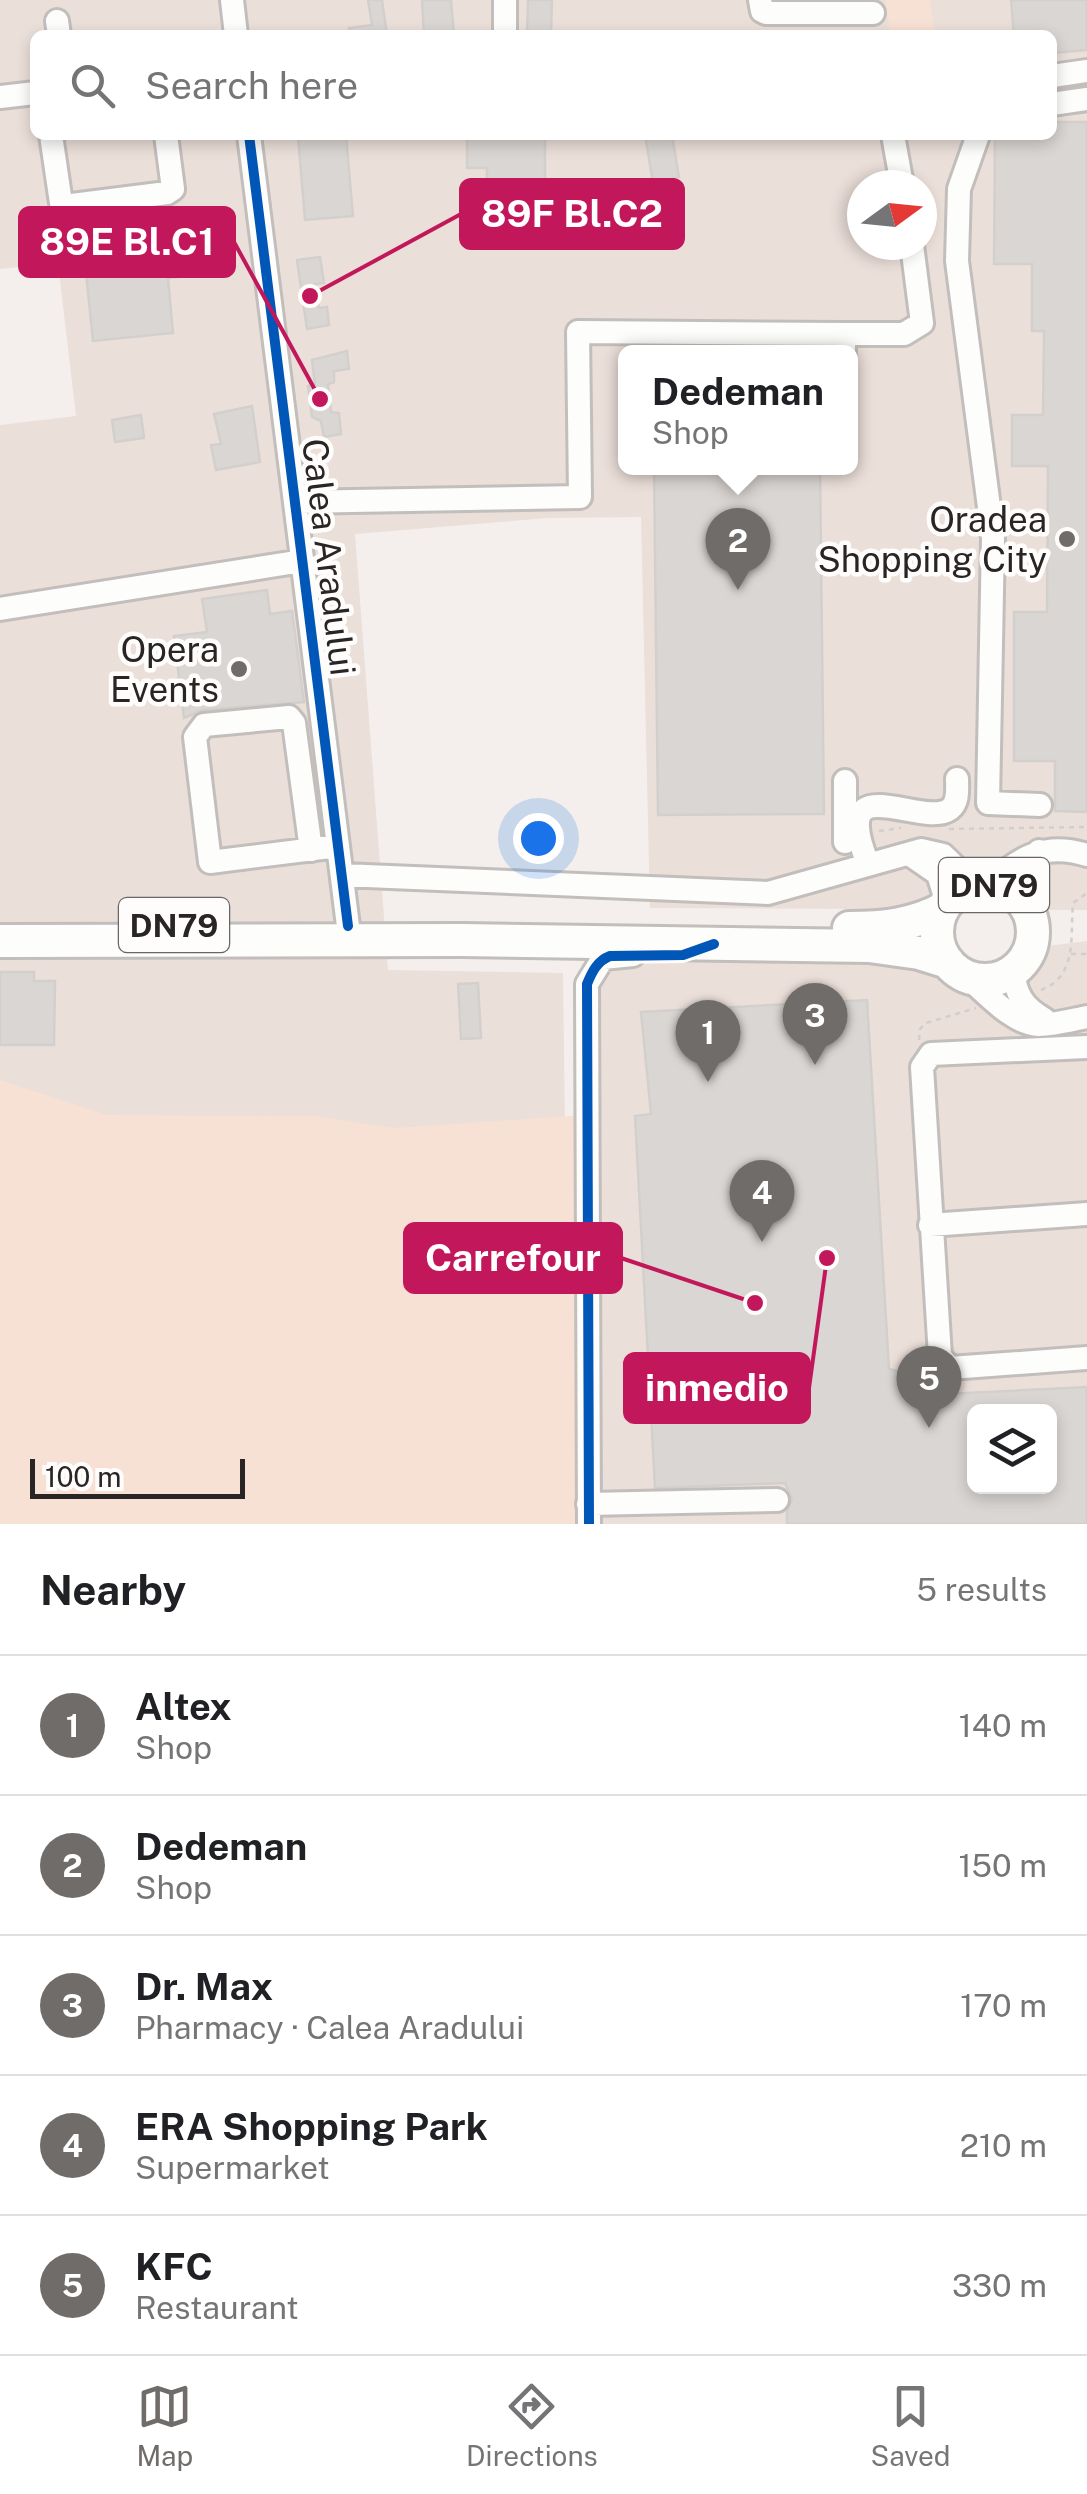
<!DOCTYPE html>
<meta charset="utf-8">
<style>
:root{--surface:#fff;--page:#f6f6f6;--text:#202124;--muted:#757577;--line:#e0e0e0;--accent:#706c6a}
body{margin:0;font-family:"Public Sans",sans-serif;background:var(--page);color:var(--text)}
.controls{position:absolute;right:30px;bottom:30px;display:grid;overflow:hidden;border-radius:15px;box-shadow:0 5px 15px #0003}
.controls button{width:90px;height:90px;display:grid;place-items:center;padding:0;border:0;border-bottom:2px solid var(--line);background:var(--surface);color:var(--text);font:50px sans-serif}
.compass{position:absolute;left:847px;top:170px;width:90px;height:90px;border-radius:50%;background:var(--surface);box-shadow:0 5px 15px #0003;rotate:75deg}
.scale{position:absolute;left:30px;bottom:25px;width:215px;box-sizing:border-box;padding-left:10px;border:5px solid #292524;border-top:0;font-size:28px;line-height:35px;white-space:nowrap;color:#292524;-webkit-text-stroke:8px #fffdfc;paint-order:stroke}
.you{position:absolute;left:538px;top:838px;width:35px;height:35px;margin:-25px;border:8px solid #fff;border-radius:50%;background:#1a73e8;box-shadow:0 0 0 15px #1a73e833}
.badge{display:grid;place-items:center;width:65px;height:65px;border-radius:50%;background:var(--accent);color:#fff;font-size:32px;font-weight:700}
.pin{position:absolute;translate:-50% -82px;filter:drop-shadow(0 2px 5px #0008)}
.pin::after{content:'';position:absolute;top:52px;width:35px;height:30px;background:inherit;clip-path:polygon(0 0,100% 0,50% 100%)}
.popup{position:absolute;left:618px;top:345px;width:240px;height:130px;box-sizing:border-box;display:grid;place-content:center;border-radius:15px;background:var(--surface);filter:drop-shadow(0 2px 8px #0005);font-size:32px;white-space:nowrap;color:var(--muted)}
.popup b{font-size:38px;color:var(--text)}
.popup::after{content:'';position:absolute;left:50%;top:100%;margin-left:-20px;border:20px solid transparent;border-top-color:var(--surface)}
.list{margin:0;padding:0;list-style:none}
h2{display:flex;justify-content:space-between;align-items:center;height:130px;margin:0;padding:0 40px;font-size:42px}
h2 small{font-size:32px;font-weight:400;color:var(--muted)}
.list li{display:grid;grid-template-columns:65px 1fr auto;gap:30px;align-items:center;box-sizing:border-box;height:140px;padding:0 40px;border-top:2px solid var(--line)}
.list b{display:block;font-size:38px;white-space:nowrap}
.list p{margin:0;font-size:32px;white-space:nowrap;color:var(--muted)}
.list em{font-size:32px;font-style:normal;color:var(--muted)}
.icon{flex:none;width:55px;height:55px;fill:none;stroke:currentColor;stroke-width:2;stroke-linecap:round;stroke-linejoin:round}
.map{position:relative;flex:none;width:1087px;height:1524px;overflow:hidden}
.search{position:absolute;background:var(--surface);box-shadow:0 5px 15px #0003;left:30px;right:30px;top:30px;height:110px;display:flex;align-items:center;gap:25px;box-sizing:border-box;padding:0 35px;border-radius:15px;color:var(--muted);font-size:38px}
.sheet{height:830px;background:var(--surface)}
nav{display:flex;justify-content:space-around;align-items:center;box-sizing:border-box;height:140px;border-top:2px solid var(--line);background:var(--surface);font-size:28px;color:var(--muted)}
nav a{display:grid;justify-items:center;gap:5px}
nav .on{color:var(--accent)}
.map>svg:first-child{display:block}
</style>
<div class="map">
<svg width="1087" height="1524" viewBox="0 0 1087 1524">
<rect width="100%" height="100%" fill="#f4efec"/>
<path fill="#ebdfd9" fill-rule="evenodd" d="M0 0H1087V910L650 908 641 517 548 518 355 534 388 970 563 973 570 1524H0V425L76 416 58 263 0 269ZM35 35H1052V135H35ZM862 185H922V245H862ZM626 352H850V468H626Z
M1087 941V1524H596L585 942 869 946 988 980 1013 971 1048 946ZM974 1412H1050V1486H974Z"/>
<path fill="#f7e0d4" d="M885 0H930L935 35H891Z
M0 1080 107 1115 314 1116 394 1128 586 1115 596 1524H0Z"/>
<path fill="#dad6d3" stroke="#d3cfcd" stroke-width="2.5" fill-rule="evenodd" d="M368 0H382L387 35H350L349 28 372 25Z
M422 0H451L454 35H424Z
M528 0H552L551 35H527Z
M1011 0H1087V50L1052 53V35H1014Z
M1052 122H1087V812L1055 811V761H1014V612H1047L1048 466H1012V415H1043L1044 331H1032V264H994L995 135H1052Z
M346 135 353 216 305 220 298 136Z
M545 135V184L487 183V168H467V136Z
M645 135H672L679 177 653 183Z
M163 235 164 244 194 241 198 275 168 278 173 333 93 341 83 243Z
M320 257 324 283 315 284 319 308 327 307 329 325 307 329 297 260Z
M347 351 349 369 334 371V382L328 384 331 412 339 413 341 434 324 437 321 421 312 417 308 386 315 385 312 360Z
M252 406 260 462 216 470 211 445 221 444 214 414Z
M141 415 144 438 115 442 112 420Z
M654 468H820L824 814 658 815Z
M267 590 270 614 292 611 304 702 203 710 184 718 174 636 207 632 202 599Z
M0 972H34V981H55L54 1045H0Z
M478 983 481 1038 461 1039 458 984Z
M867 1000 889 1369 948 1385 946 1394 1087 1387V1524H787V1511L792 1499 785 1483 655 1488 635 1116 651 1114 641 1012ZM974 1412H1050V1486H974Z"/>
<g fill="none" stroke-linecap="round" stroke-linejoin="round">
<defs>
<path id="minor" d="M232 0 236 35
M760 0 762 11 766 13H873
M57 21 59 35
M505 35V0
M1052 76 1087 71
M0 97 35 93
M1052 104 1087 99
M51 135 61 203 64 206 167 193 173 189 166 135
M249 135 348 926
M893 135 902 185
M978 135 959 189 957 261 993 538 988 803 1040 805
M844 352V334H904L922 323 912 245
M295 502 580 497 578 332 844 334
M0 609 302 561
M845 842V781
M311 850 294 723 289 717 204 725 195 737 210 862 338 846
M909 854 938 874 947 903
M868 864C827 762 922 830 950 809 959 802 957 789 957 779
M342 875 768 893 921 850 943 855 974 885
M990 884C1021 856 1046 842 1087 855
M1025 905 1028 873 1039 851
M1013 971C1016 995 1023 1007 1044 1019
M966 976C985 992 1012 1024 1039 1025 1054 1025 1072 1020 1087 1017
M1087 1047 931 1054 922 1067 940 1356 950 1368 1087 1358
M930 1225 1087 1214
M588 1504 777 1500
M589 1524 587 984 603 958 633 955"/>
<path id="highway" d="M937 932a48 48 0 1 1 96 0a48 48 0 1 1-96 0Z
M849 928C884 928 912 925 943 909
M0 941 462 940 869 946 919 953 948 962"/>
</defs>
<use href="#minor" stroke="#c2bebc" stroke-width="28"/>
<use href="#highway" stroke="#c2bebc" stroke-width="38"/>
<path stroke="#d1cece" stroke-width="2.5" stroke-dasharray="5 5" stroke-linecap="butt" d="M949 829 1087 827
M879 831 901 828
M1071 954H1087
M1041 990C1078 976 1070 937 1073 903L1087 893
M919 1040 920 1029 926 1023 976 1008"/>
<use href="#minor" stroke="#fdfdfc" stroke-width="22"/>
<use href="#highway" stroke="#fdfdfc" stroke-width="32"/>
<defs>
<path id="cycleway" d="M249 135 348 926
M589 1524 587 984C592 972 597 961 610 956L683 955 714 944"/>
</defs>
<use href="#cycleway" stroke="#fffdfc" stroke-width="16"/>
<use href="#cycleway" stroke="#0057b8" stroke-width="10"/>
</g>
<g fill="#706c6a" stroke="#fffdfc" stroke-width="4">
<circle cx="1067" cy="539" r="10"/>
<circle cx="239" cy="669" r="10"/>
</g>
<g text-anchor="middle" dominant-baseline="central" stroke-width="9" stroke-linejoin="round" paint-order="stroke">
<g fill="#fffdfc" stroke="#696665" stroke-width="2.5">
<rect x="939" y="858" width="110" height="54" rx="8"/>
<rect x="119" y="898" width="110" height="54" rx="8"/>
</g>
<g font-size="32" font-weight="bold" fill="#292524">
<text x="994" y="885">DN79</text>
<text x="174" y="925">DN79</text>
</g>
<g font-size="35" fill="#292524" stroke="#fffdfc" text-anchor="end">
<text x="1047" y="519">Oradea<tspan x="1047" dy="40">Shopping City</tspan></text>
<text x="219" y="649">Opera<tspan x="219" dy="40">Events</tspan></text>
</g>
<g font-size="35" fill="#292524" stroke="#fffdfc">
<text transform="translate(329 557) rotate(83)">Calea Aradului</text>
</g>
</g>
<path fill="none" stroke="#c2185b" stroke-width="4" d="M310 296L461 214M320 399L234 242M755 1303L621 1258M827 1258L809 1388"/>
<g fill="#c2185b" stroke="#fffdfc" stroke-width="4">
<circle cx="310" cy="296" r="10"/>
<circle cx="320" cy="399" r="10"/>
<circle cx="755" cy="1303" r="10"/>
<circle cx="827" cy="1258" r="10"/>
</g>
<g fill="#c2185b" stroke="#c2185b" stroke-width="4">
<rect x="461" y="180" width="222" height="68" rx="10"/>
<rect x="20" y="208" width="214" height="68" rx="10"/>
<rect x="405" y="1224" width="216" height="68" rx="10"/>
<rect x="625" y="1354" width="184" height="68" rx="10"/>
</g>
<g font-size="38" text-anchor="middle" font-weight="bold" fill="#fff">
<text x="572" y="227">89F Bl.C2</text>
<text x="127" y="255">89E Bl.C1</text>
<text x="513" y="1271">Carrefour</text>
<text x="717" y="1401">inmedio</text>
</g>
</svg>
<div class="controls">
<button><svg class="icon" aria-label="layers" viewBox="0 0 24 24"><path d="M12 4l9 5-9 5-9-5zM3 14l9 5 9-5"/></svg></button>
</div>
<svg class="compass" viewBox="-18 -18 36 36"><path d="M0-13l5 13h-10z" fill="#e53935"/><path d="M0 13l5-13h-10z" fill="#757577"/></svg>
<div class="scale">100 m</div>
<div class="you"></div>
<div class="pin badge" style="left:708px;top:1082px">1</div>
<div class="pin badge" style="left:738px;top:590px">2</div>
<div class="popup"><b>Dedeman</b>Shop</div>
<div class="pin badge" style="left:815px;top:1065px">3</div>
<div class="pin badge" style="left:762px;top:1242px">4</div>
<div class="pin badge" style="left:929px;top:1428px">5</div>
<div class="search"><svg class="icon" aria-label="search" viewBox="0 0 24 24"><circle cx="10" cy="10" r="6"/><path d="M15 15l6 6"/></svg>Search here</div>
</div>
<section class="sheet">
<h2>Nearby<small>5 results</small></h2>
<ul class="list">
<li><span class="badge">1</span><div><b>Altex</b><p>Shop</p></div><em>140 m</em></li>
<li><span class="badge">2</span><div><b>Dedeman</b><p>Shop</p></div><em>150 m</em></li>
<li><span class="badge">3</span><div><b>Dr. Max</b><p>Pharmacy · Calea Aradului</p></div><em>170 m</em></li>
<li><span class="badge">4</span><div><b>ERA Shopping Park</b><p>Supermarket</p></div><em>210 m</em></li>
<li><span class="badge">5</span><div><b>KFC</b><p>Restaurant</p></div><em>330 m</em></li>
</ul>
</section>
<nav>
<a class="on"><svg class="icon" aria-label="map" viewBox="0 0 24 24"><path d="M3 6l6-2 6 2 6-2v14l-6 2-6-2-6 2zM9 4v14M15 6v14"/></svg>Map</a>
<a><svg class="icon" aria-label="directions" viewBox="0 0 24 24"><path d="M12 3l9 9-9 9-9-9zM9 14v-3h6M13 9l2 2-2 2"/></svg>Directions</a>
<a><svg class="icon" aria-label="saved" viewBox="0 0 24 24"><path d="M7 4h10v16l-5-4-5 4z"/></svg>Saved</a>
</nav>
